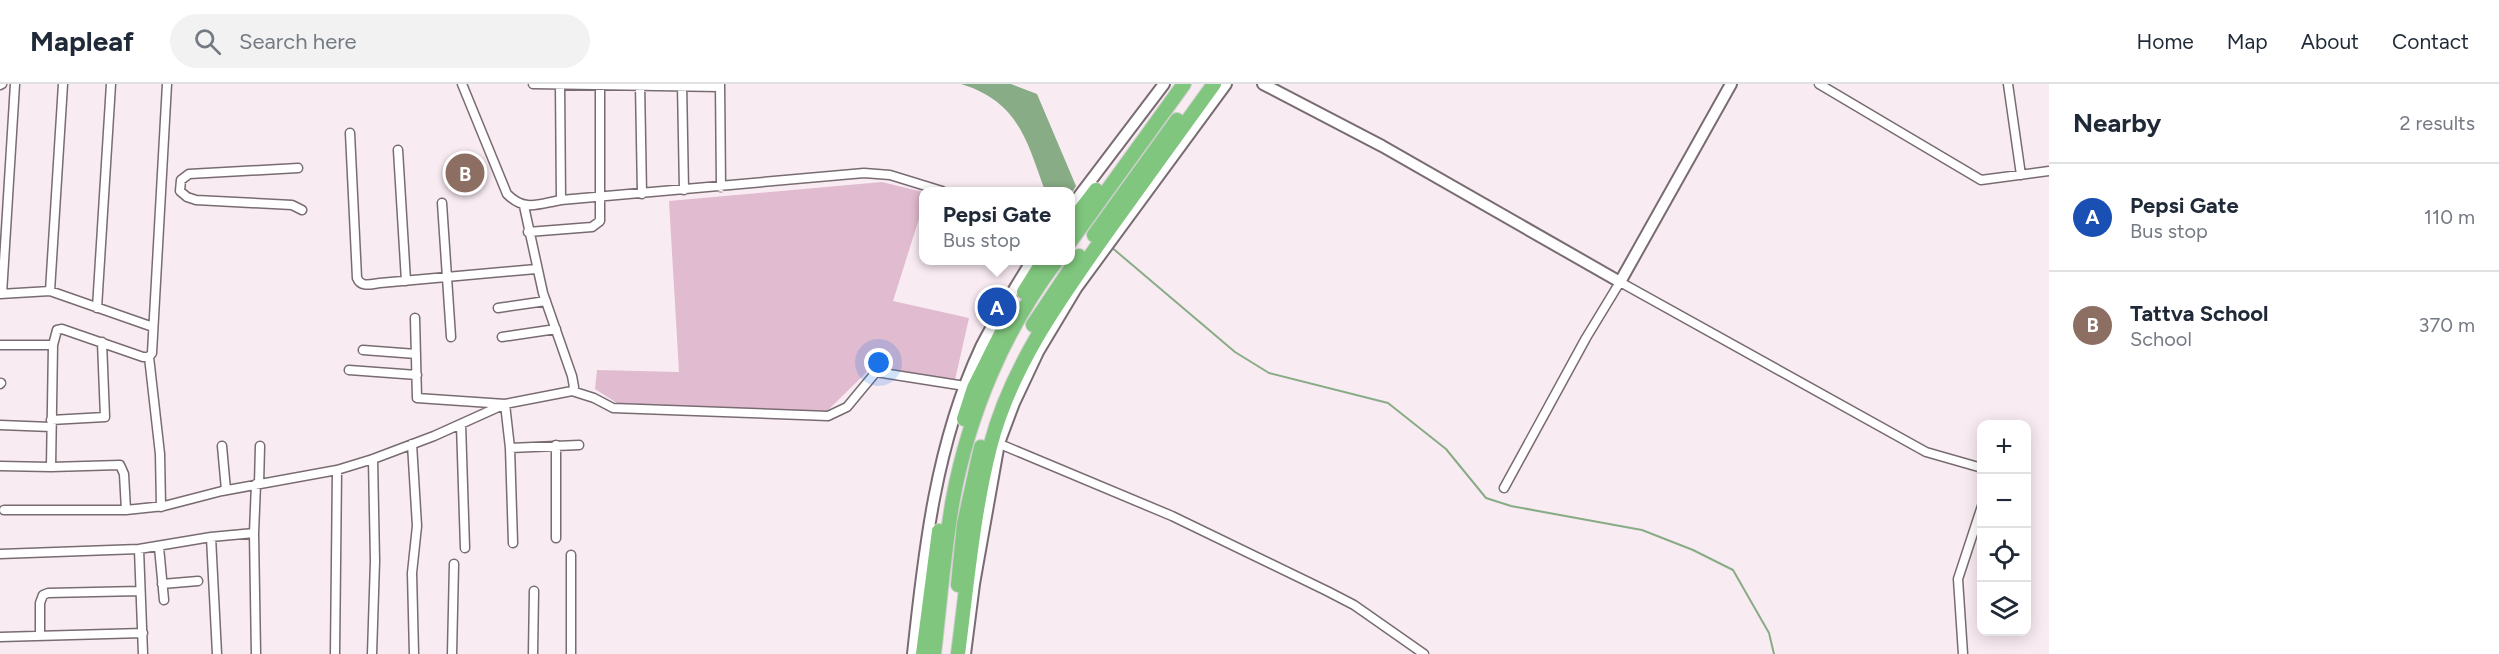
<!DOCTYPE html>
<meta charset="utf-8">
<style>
:root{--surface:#fff;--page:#f2f2f3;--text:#1f2937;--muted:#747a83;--line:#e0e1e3;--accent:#16911f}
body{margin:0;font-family:Figtree,sans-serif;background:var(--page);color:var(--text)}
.controls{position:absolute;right:18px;bottom:18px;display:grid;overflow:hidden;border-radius:12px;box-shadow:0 3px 15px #0003}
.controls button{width:54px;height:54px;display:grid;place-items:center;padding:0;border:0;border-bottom:2px solid var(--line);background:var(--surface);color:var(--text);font:30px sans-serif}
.you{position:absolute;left:879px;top:279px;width:21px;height:21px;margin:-15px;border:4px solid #fff;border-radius:50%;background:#1a73e8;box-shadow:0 0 0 9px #1a73e833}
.badge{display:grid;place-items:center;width:39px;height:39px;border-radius:50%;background:var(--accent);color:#fff;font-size:20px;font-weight:700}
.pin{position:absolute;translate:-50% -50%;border:3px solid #fff;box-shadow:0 2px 6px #0006}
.popup{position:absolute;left:919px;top:103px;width:156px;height:78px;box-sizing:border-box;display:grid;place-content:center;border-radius:12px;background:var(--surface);filter:drop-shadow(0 2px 4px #0005);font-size:20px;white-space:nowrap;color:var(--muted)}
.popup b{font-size:22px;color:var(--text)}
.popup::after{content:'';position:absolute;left:50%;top:100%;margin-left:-12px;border:12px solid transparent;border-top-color:var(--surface)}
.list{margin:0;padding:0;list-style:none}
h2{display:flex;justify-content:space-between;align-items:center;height:78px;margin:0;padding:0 24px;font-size:26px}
h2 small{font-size:20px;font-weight:400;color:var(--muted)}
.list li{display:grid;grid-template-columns:39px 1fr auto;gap:18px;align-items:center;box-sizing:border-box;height:108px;padding:0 24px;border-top:2px solid var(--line)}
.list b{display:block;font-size:22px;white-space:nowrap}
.list p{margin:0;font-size:20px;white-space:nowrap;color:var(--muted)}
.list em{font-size:20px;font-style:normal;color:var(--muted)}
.icon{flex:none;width:33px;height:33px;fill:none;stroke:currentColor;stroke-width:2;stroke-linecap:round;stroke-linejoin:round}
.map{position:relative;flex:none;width:2049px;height:570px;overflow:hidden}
header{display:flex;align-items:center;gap:36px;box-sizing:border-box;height:84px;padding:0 30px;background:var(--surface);border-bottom:2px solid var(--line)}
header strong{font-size:28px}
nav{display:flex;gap:33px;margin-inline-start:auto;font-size:21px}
.search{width:420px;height:54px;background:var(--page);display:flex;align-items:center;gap:15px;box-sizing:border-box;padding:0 21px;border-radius:33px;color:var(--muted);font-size:22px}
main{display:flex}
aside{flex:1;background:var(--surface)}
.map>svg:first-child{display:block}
</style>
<header>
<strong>Mapleaf</strong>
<div class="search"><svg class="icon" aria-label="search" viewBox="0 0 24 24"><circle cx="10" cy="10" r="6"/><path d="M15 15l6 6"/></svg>Search here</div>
<nav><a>Home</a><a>Map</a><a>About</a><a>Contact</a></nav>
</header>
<main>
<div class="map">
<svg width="2049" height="570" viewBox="0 0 2049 570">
<rect width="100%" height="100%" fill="#f9ebf2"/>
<path fill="#e1bbcf" d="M882 98 923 108V122L893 217 969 234 955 296 871 284 826 328 617 319 595 305 597 286 679 288 669 117Z"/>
<path fill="#88ac86" d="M961 0H1011L1037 10 1076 102 1071 110 1070 107H1045C1027 57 1019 18 961 0Z"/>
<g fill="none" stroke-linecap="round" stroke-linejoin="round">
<path stroke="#88ac86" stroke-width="2" d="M1110 162 1235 268 1269 289 1388 319 1446 365 1486 414 1511 422 1642 446 1693 466 1733 486 1769 549 1774 570"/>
<defs>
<path id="minor" d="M462 0 507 110C525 128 538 120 561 116L864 89 890 91 942 107
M533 0 720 3
M560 0 561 116
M640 0 642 110
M682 0 684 106
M720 0 721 103
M1819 0 1981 96 2049 87
M2008 0 2021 91
M0 1 2 0
M350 49 357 194C361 204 371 200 380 199L536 185
M398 66 406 197
M298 84 189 90 181 96 180 107 187 113 196 116 292 121 302 126
M442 119 451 253
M528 148 592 143 600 137V1
M50 207 63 0
M0 210 50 207 153 243
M2 210 15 0
M97 224 111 0
M498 224 546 217
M415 234 417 314 505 320 510 364 513 459
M502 253 556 245
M0 261H53
M363 266 416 270
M149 273 160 370 161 423
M349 286 417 291
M0 300 1 299
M572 307 594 314 613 324 828 332 847 323 876 288 965 302
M51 336 105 333 102 258
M461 340 465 464
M0 341 51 343
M995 358 1172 432 1327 507 1354 521 1424 570
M412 360 417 442 412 489 414 570
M556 361V454
M222 362 226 406
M510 364 579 361
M0 382 51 383 120 381 124 390 126 426
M51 383 53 261 57 246 62 245 143 273H149L152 269 167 0
M259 400 260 362
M1504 404 1586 254 1620 198 1926 368 1982 384
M4 426H126L164 422 222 407 337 386 373 375 434 352 505 320 572 307 574 303 572 292 543 209 524 122
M211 453 217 570
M159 463 164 516
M139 465 143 570
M0 470 139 465 211 453 254 449
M571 471V570
M162 500 198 497
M40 552V519L43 511 48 509 140 507
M0 553 143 549
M256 570 254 449 256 400
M335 570 337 386
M372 570 375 477 373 375
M452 570 454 480
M533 570 534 507
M1963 570 1958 495 1982 422"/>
<path id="tertiary" d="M1263 0 1382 62 1620 198 1731 0
M1070 124 1164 0
M913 570C924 466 936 359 981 263 996 233 1015 205 1032 176
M965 570 974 500 999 359 1014 319 1038 268 1077 203 1226 0"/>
<path id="trunk" d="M1070 140 1096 106
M1094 151 1177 36
M1070 158 1184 0
M1024 208 1044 176
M1033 241 1079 172
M964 335 974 304 1010 232
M958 501 964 440 981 363
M923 570 939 447
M934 570C940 518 944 466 953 415 969 329 1004 246 1057 176
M958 570C967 501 973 430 990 363 1011 281 1062 212 1110 144 1145 96 1179 48 1214 0"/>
</defs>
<use href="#minor" stroke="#786b72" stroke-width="11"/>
<use href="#tertiary" stroke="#786b72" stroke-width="14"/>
<use href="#trunk" stroke="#d1cfd0" stroke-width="16"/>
<use href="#minor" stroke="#fff" stroke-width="8"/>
<use href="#tertiary" stroke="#fff" stroke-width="10"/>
<use href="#trunk" stroke="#80c67e" stroke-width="14"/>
</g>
</svg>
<div class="controls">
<button>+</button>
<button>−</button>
<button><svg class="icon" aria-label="locate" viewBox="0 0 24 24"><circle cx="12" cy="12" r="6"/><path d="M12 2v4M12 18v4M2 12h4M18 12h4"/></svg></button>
<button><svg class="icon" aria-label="layers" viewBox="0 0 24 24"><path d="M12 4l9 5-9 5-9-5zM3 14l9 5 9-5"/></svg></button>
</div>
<div class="you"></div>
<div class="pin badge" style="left:997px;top:223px;background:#1a4fb4">A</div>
<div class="popup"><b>Pepsi Gate</b>Bus stop</div>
<div class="pin badge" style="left:465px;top:89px;background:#8d6e63">B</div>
</div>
<aside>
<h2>Nearby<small>2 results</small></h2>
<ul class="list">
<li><span class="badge" style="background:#1a4fb4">A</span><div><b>Pepsi Gate</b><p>Bus stop</p></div><em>110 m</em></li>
<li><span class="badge" style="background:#8d6e63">B</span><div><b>Tattva School</b><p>School</p></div><em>370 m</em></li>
</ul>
</aside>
</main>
